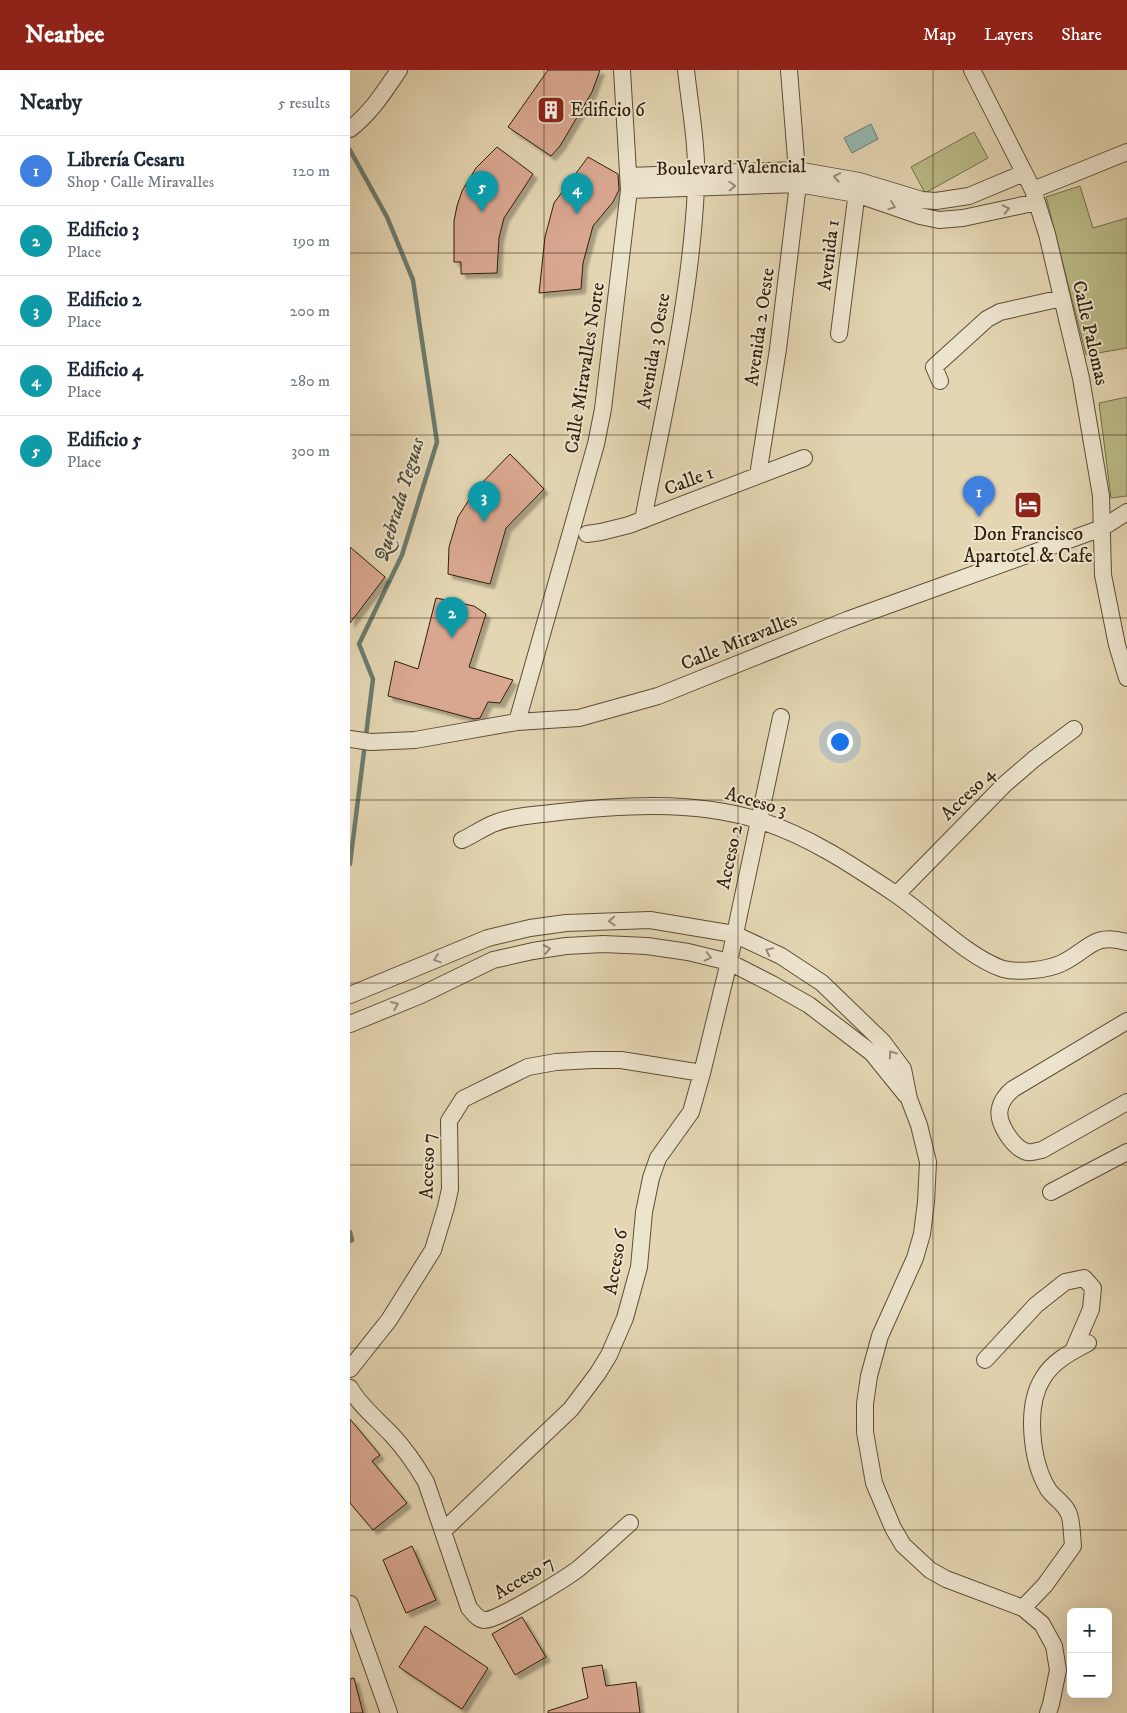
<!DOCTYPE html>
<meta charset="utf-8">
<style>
:root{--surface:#fff;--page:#f6f6f7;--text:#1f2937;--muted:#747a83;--line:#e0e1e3;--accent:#8f2418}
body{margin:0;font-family:"IM FELL DW Pica",serif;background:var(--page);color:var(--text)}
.controls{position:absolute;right:15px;bottom:15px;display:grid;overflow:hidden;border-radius:8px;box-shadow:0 5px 20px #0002}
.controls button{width:45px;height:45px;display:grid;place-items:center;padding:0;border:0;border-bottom:1px solid var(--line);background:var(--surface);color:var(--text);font:25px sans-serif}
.you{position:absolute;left:489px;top:671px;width:18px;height:18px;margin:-12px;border:4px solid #fff;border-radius:50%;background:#1a73e8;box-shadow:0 0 0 8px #1a73e833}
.badge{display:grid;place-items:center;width:32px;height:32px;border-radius:50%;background:var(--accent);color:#fff;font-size:16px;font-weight:700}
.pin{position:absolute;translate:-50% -41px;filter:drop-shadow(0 1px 2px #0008)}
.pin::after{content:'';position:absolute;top:26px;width:18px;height:15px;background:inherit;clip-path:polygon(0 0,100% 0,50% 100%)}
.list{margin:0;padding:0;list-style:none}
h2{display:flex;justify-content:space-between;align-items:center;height:65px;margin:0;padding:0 20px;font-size:21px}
h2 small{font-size:16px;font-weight:400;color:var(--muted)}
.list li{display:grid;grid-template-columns:32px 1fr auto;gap:15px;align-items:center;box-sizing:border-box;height:70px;padding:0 20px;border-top:1px solid var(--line)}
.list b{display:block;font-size:19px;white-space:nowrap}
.list p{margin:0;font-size:16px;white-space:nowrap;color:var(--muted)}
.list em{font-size:16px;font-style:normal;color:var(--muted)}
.map{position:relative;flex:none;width:777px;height:1643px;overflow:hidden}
header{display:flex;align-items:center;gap:30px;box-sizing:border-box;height:70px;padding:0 25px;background:var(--accent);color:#fff}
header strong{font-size:24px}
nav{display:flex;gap:28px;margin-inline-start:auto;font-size:18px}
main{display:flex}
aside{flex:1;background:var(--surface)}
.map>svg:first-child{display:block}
</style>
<header>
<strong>Nearbee</strong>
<nav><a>Map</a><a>Layers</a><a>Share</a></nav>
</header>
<main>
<aside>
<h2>Nearby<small>5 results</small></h2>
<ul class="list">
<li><span class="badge" style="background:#3f7fe0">1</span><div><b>Librería Cesaru</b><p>Shop · Calle Miravalles</p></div><em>120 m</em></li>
<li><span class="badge" style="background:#0f9aa8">2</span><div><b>Edificio 3</b><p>Place</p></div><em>190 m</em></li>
<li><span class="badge" style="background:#0f9aa8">3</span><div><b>Edificio 2</b><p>Place</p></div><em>200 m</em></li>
<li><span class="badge" style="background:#0f9aa8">4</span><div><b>Edificio 4</b><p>Place</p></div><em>280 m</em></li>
<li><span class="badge" style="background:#0f9aa8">5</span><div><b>Edificio 5</b><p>Place</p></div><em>300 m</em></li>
</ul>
</aside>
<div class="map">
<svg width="777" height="1643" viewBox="0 0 777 1643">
<defs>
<filter id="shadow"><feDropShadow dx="4.5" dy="4.5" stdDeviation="1" flood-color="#0004"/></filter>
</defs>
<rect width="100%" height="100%" fill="#e4d6b3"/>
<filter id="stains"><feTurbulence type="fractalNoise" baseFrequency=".004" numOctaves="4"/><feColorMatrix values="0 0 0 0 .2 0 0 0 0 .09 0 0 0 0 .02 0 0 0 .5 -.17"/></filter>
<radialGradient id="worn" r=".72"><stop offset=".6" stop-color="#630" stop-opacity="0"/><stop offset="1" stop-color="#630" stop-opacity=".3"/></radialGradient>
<path fill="#babc89" stroke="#756e4a" d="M624 62 638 88 575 123 561 97Z
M730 116 743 158 777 148V278L736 285 696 127Z
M777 327V426L761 428 749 333Z"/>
<path fill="#95b9b1" stroke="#6d7c6f" d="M521 54 528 69 502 83 494 68Z"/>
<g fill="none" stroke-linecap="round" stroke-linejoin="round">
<path stroke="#6d7c6f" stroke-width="4.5" d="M0 80 37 147 63 210 87 372 52 485 9 574 23 609 0 794
M0 1162 2 1170 0 1171"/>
</g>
<path fill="#daa891" stroke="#30200c" filter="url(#shadow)" d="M198 0H250L242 22 210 76 201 86 158 57Z
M147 77 183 104 154 148 149 168 147 203 111 204V192H104V151L107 136 112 121 126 98Z
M238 87 268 104 269 120 263 132 243 156 233 193 231 219 189 223 195 167 204 133Z
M160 384 194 419 156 458 140 514 98 504 99 477 108 447 126 419Z
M0 477 35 507 0 553Z
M86 528 124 536 136 544 119 597 163 610 150 633 138 632 130 648 124 649 38 626 45 591 68 599Z
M0 1349 30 1385 22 1391 57 1433 23 1460 0 1433Z
M62 1476 86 1530 56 1543 33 1490Z
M172 1547 196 1587 165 1605 142 1564Z
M75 1556 138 1598 112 1639 49 1597Z
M252 1595 256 1616 286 1612 290 1643H198V1641L238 1628 232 1598Z
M4 1608 13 1643H0V1609Z"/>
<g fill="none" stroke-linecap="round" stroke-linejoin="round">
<defs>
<path id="minor" d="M622 0 683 120 697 164 731 308 751 426 753 505 767 575 777 608
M0 59C21 43 34 22 49 0
M278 106 447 100 509 111 572 130 586 131 619 126 674 103
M279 120 448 114 506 124 570 146 589 150 613 148 687 132
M683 120 777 82
M489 264 508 113
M590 311 584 297 637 249 650 242 712 228
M408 405 428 279 448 114 439 0
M293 450C314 340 341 229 346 117 348 79 340 37 336 0
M237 464 251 462 279 455 454 388
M167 652 246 374 253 339 279 120 272 0
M0 669 21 672 65 670 167 652 229 648 308 626 497 550 752 458 777 442
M112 770C123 765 134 757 145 753 163 746 183 745 201 743 269 735 342 730 408 750 457 765 502 795 544 823 577 845 617 887 653 899 668 903 698 900 712 893 739 880 743 862 777 872
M547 824 655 714 684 689 724 659
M0 925 138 868 180 858 216 853 300 850 384 864 431 886 472 913 533 972 553 999 559 1029 569 1055 578 1092 576 1132 572 1164 565 1188 530 1266 519 1306 515 1334V1362L524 1413 543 1458 553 1475 580 1500 596 1509 673 1538 692 1554 704 1576 708 1600 701 1634 698 1643
M777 951 663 1019C657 1024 652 1029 650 1038 646 1052 663 1078 677 1082 681 1083 687 1081 692 1080L777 1032
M0 954 71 925 143 890 183 881 216 876 253 874 297 876 338 882 379 892 422 914 459 935 522 983 556 1025
M701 1122 777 1082
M635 1290 686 1235 715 1212 734 1208 743 1218 741 1239 723 1281
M0 1299 39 1250 83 1180 96 1137 100 1119 99 1051 113 1029 178 997 206 992 242 990H271L352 1003
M0 1318C10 1336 27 1349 42 1365 55 1379 66 1395 76 1412L119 1538C123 1542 127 1549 134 1550 146 1552 216 1508 228 1499 246 1484 263 1468 280 1453
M93 1461 221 1339 248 1303 259 1285 275 1248 289 1197 294 1142 301 1108 308 1088 341 1042 352 1003 379 892 431 647
M0 1534 39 1643
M673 1538 695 1515 723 1476C722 1468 722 1448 718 1442 714 1433 703 1427 698 1419 681 1391 675 1336 693 1308 703 1291 721 1282 738 1273"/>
</defs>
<use href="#minor" stroke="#5d4e36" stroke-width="18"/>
<use href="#minor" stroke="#ede4ce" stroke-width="16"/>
</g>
<defs><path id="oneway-chevron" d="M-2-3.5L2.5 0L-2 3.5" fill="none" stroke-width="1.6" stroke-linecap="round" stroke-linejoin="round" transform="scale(1.25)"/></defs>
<g stroke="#988c77">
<use href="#oneway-chevron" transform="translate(487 107) rotate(-170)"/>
<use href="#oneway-chevron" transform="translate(382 116) rotate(-2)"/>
<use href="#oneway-chevron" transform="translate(542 136) rotate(19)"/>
<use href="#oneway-chevron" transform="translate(656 139) rotate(-13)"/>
<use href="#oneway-chevron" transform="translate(262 851) rotate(178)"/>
<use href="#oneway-chevron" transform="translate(197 879) rotate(-9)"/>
<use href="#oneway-chevron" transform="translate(419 881) rotate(-154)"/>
<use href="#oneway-chevron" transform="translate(358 887) rotate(13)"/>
<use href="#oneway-chevron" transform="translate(87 889) rotate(161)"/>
<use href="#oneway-chevron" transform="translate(45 935) rotate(-23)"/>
<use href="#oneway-chevron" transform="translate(542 984) rotate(-125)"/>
</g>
<path fill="none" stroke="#30200c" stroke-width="1" stroke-opacity="0.55" d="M194 0V1643M388 0V1643M583 0V1643M0 183H777M0 365H777M0 548H777M0 730H777M0 913H777M0 1095H777M0 1278H777M0 1460H777"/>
<defs>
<symbol id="building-square" viewBox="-11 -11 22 22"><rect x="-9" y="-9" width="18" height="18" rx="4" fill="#8f2418" stroke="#ede4ce"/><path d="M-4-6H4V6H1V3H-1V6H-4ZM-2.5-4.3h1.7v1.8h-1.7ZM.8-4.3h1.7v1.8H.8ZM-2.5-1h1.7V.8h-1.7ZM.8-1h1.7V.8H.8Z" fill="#fff"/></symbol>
<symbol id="hotel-square" viewBox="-11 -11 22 22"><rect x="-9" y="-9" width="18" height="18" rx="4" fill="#8f2418" stroke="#ede4ce"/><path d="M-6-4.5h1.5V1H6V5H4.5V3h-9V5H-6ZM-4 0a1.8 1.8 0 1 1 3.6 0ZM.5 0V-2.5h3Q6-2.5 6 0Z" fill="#fff"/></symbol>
</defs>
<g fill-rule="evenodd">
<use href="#building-square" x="185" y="24" width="32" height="32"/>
<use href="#hotel-square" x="662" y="419" width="32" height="32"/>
</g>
<g text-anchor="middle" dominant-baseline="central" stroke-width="4" stroke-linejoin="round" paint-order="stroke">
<g font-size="19" fill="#30200c" stroke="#ede4ce" text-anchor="start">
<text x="220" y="40">Edificio 6</text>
<text x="678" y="464" text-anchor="middle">Don Francisco<tspan x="678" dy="22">Apartotel &amp; Cafe</tspan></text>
</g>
<g font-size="19" fill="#30200c" stroke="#ede4ce">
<text transform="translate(381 98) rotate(-1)">Boulevard Valencial</text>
<text transform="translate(479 185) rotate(-83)">Avenida 1</text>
<text transform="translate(410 257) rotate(-82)">Avenida 2 Oeste</text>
<text transform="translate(740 263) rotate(77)">Calle Palomas</text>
<text transform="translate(304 281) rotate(-80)">Avenida 3 Oeste</text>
<text transform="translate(235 298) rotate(-81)">Calle Miravalles Norte</text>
<text transform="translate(339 411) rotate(-21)">Calle 1</text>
<text transform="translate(389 572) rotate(-22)">Calle Miravalles</text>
<text transform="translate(618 724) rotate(-44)">Acceso 4</text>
<text transform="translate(406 732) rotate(16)">Acceso 3</text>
<text transform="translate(380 787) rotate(-78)">Acceso 2</text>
<text transform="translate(78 1096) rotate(-88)">Acceso 7</text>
<text transform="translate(266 1192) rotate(-80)">Acceso 6</text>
<text transform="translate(174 1508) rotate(-31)">Acceso 7</text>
</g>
<g font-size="20" font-style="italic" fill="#4e4e3e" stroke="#ede4ce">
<text transform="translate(50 430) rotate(-73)">Quebrada Yeguas</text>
</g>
</g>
<rect width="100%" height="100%" filter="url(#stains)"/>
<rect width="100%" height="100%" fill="url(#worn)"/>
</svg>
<div class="controls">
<button>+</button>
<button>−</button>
</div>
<div class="you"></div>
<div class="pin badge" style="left:629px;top:447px;background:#3f7fe0">1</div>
<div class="pin badge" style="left:102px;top:568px;background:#0f9aa8">2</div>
<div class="pin badge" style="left:134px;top:452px;background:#0f9aa8">3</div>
<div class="pin badge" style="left:227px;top:144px;background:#0f9aa8">4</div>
<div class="pin badge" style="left:132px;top:142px;background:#0f9aa8">5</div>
</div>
</main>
